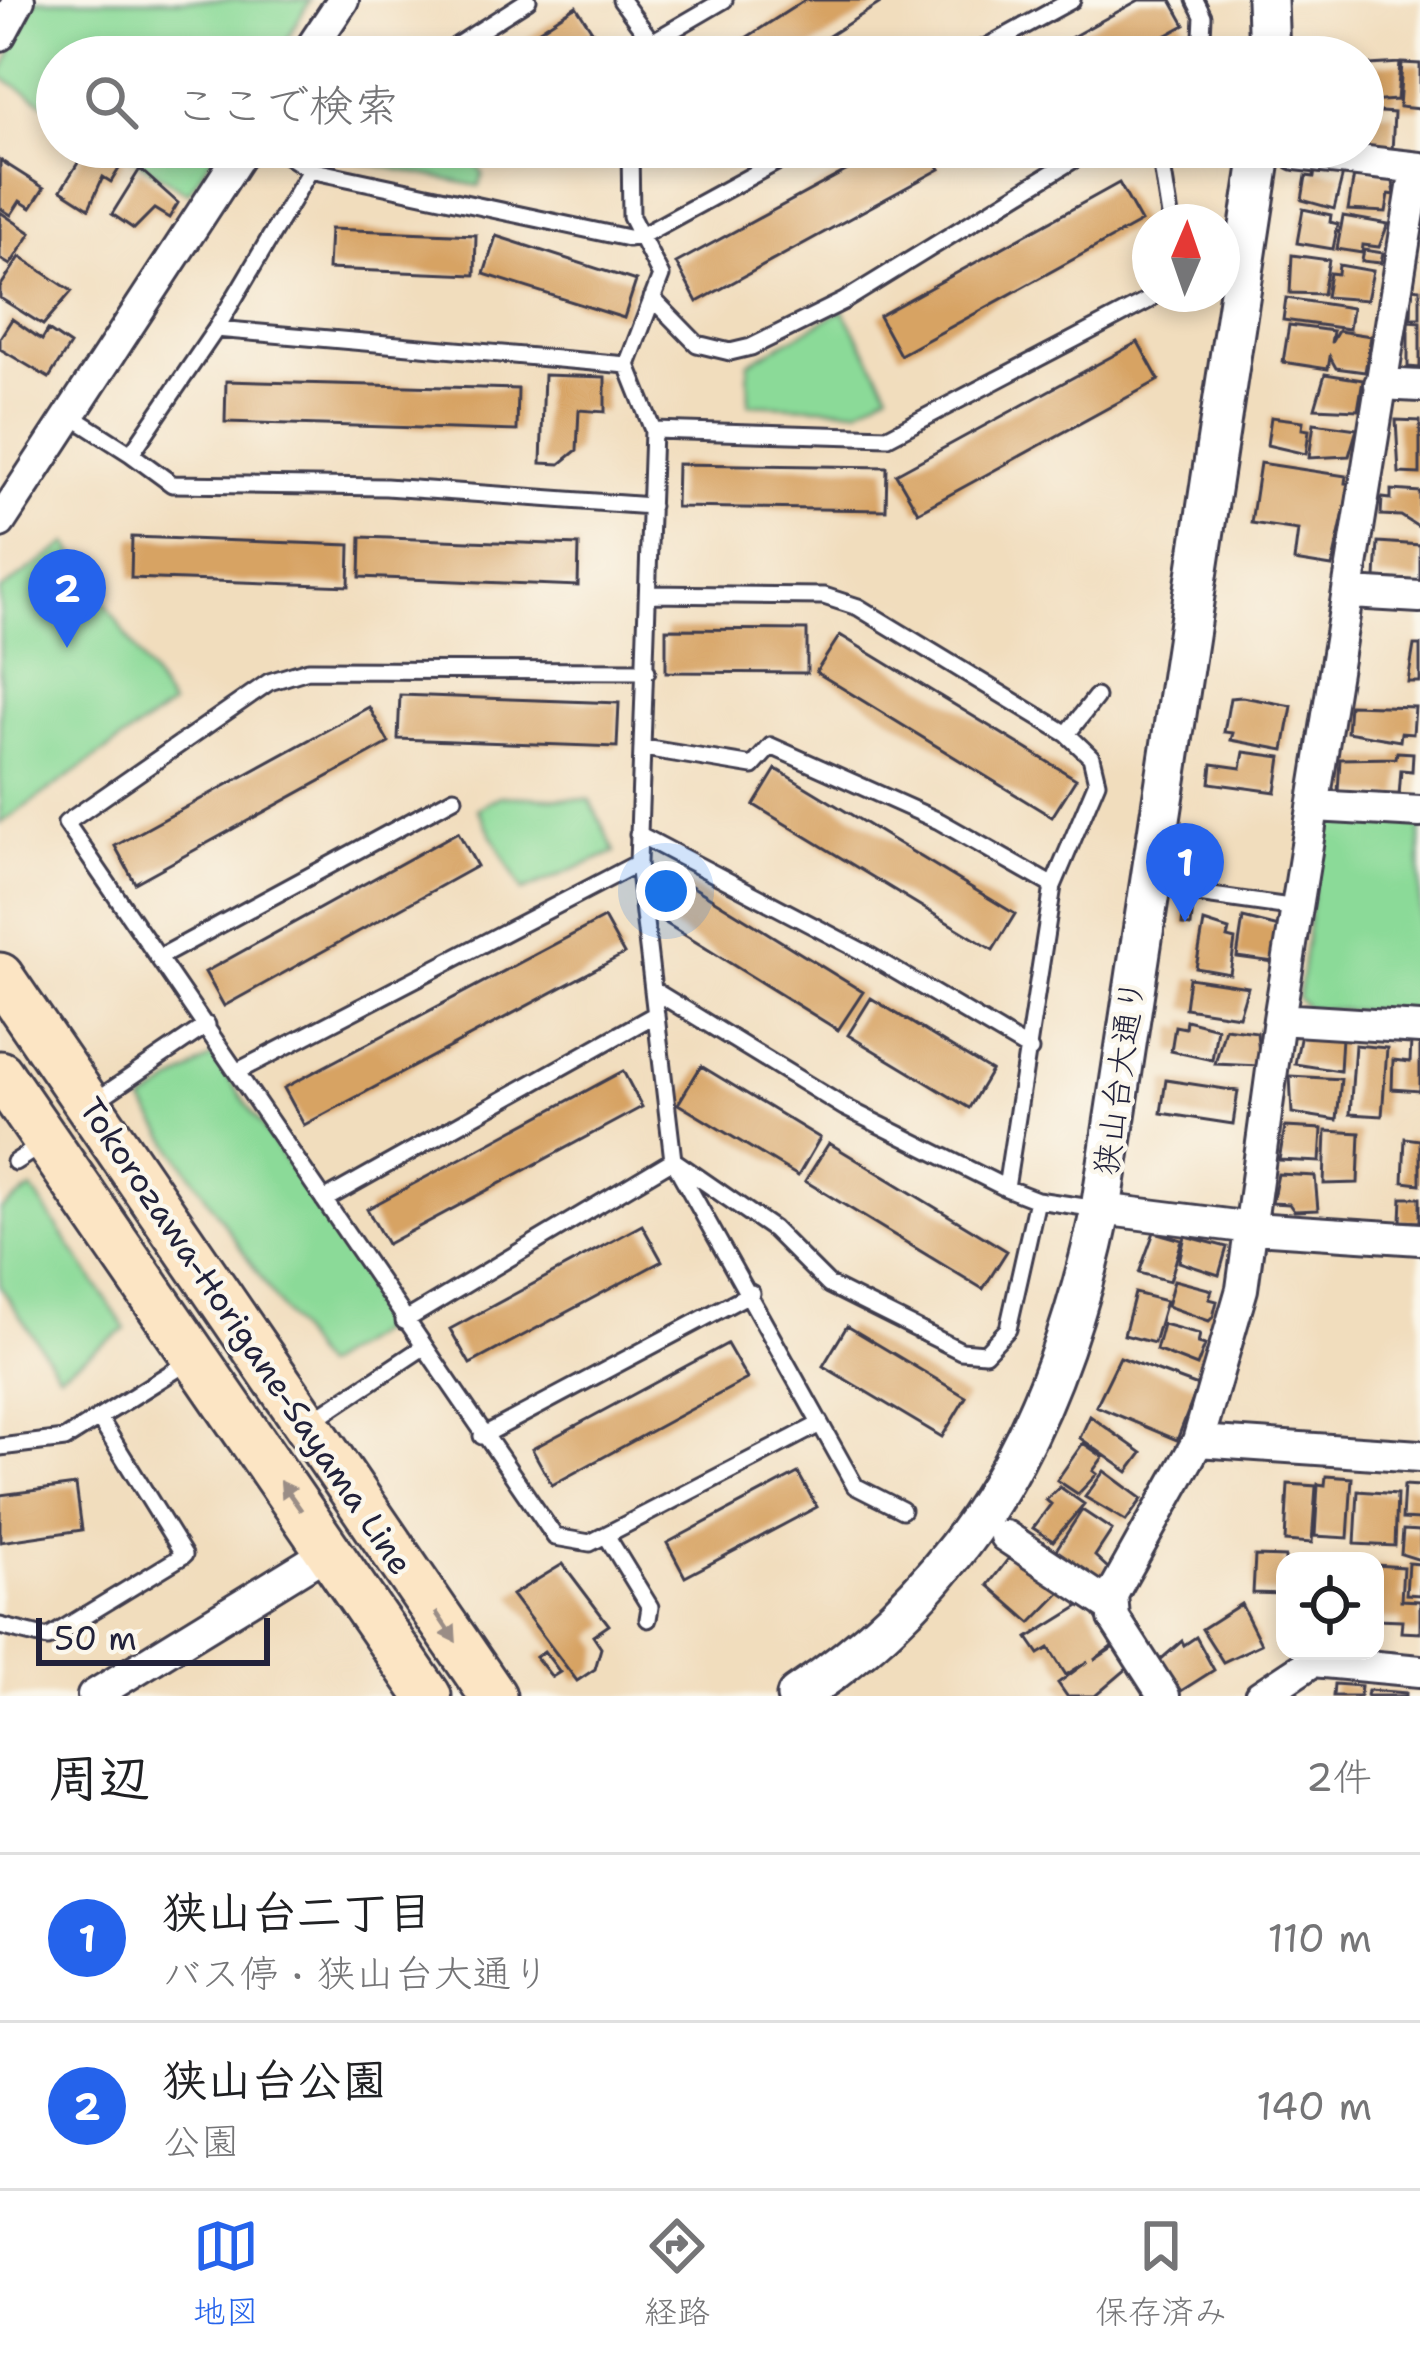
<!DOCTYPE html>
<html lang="ja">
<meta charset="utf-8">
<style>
:root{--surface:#fff;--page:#f2f2f2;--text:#202124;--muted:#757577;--line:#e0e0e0;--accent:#2563eb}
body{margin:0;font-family:"Shantell Sans","Klee One",sans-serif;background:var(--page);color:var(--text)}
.controls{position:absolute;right:36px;bottom:36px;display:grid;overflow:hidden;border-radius:24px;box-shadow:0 6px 18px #0003}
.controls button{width:108px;height:108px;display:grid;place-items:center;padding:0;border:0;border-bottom:3px solid var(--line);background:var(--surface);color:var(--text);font:60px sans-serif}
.compass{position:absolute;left:1132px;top:204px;width:108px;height:108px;border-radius:50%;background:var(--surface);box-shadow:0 6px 18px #0003;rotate:2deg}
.scale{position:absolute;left:36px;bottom:30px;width:234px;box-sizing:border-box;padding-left:12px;border:6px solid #22223b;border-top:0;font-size:33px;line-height:42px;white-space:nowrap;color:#22223b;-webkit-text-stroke:9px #fbf7ec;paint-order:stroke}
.you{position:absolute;left:666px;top:891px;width:42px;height:42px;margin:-30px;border:9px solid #fff;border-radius:50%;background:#1a73e8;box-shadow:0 0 0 18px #1a73e833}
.badge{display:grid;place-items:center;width:78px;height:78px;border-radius:50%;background:var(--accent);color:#fff;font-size:39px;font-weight:700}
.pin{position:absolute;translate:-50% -99px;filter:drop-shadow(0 3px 6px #0008)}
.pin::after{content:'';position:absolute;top:63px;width:42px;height:36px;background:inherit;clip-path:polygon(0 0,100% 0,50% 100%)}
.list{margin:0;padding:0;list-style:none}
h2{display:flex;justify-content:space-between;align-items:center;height:156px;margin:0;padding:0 48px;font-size:51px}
h2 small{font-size:39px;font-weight:400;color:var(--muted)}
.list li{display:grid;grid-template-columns:78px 1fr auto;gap:36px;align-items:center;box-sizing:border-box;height:168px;padding:0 48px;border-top:3px solid var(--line)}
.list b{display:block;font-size:45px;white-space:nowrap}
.list p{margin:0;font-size:39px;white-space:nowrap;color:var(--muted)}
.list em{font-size:39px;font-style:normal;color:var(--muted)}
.icon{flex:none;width:66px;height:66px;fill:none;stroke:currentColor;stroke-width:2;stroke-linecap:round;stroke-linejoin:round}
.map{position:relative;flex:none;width:1420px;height:1696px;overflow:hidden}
.search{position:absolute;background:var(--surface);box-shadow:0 6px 18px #0003;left:36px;right:36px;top:36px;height:132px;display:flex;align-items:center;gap:30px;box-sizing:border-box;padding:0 42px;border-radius:66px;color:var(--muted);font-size:45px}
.sheet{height:492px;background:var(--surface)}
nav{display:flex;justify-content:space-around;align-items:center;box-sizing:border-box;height:168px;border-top:3px solid var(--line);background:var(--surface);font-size:33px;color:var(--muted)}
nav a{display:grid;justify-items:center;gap:6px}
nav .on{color:var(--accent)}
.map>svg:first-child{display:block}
</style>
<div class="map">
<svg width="1420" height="1696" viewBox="0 0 1420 1696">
<rect width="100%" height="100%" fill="#fbf7ec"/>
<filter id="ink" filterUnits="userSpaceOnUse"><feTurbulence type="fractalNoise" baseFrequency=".00833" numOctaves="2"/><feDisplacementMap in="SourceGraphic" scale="24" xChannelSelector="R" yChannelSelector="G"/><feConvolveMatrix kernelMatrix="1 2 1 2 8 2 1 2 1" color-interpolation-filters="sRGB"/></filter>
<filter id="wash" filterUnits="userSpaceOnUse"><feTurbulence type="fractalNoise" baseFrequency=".004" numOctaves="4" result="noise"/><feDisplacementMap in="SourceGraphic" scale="48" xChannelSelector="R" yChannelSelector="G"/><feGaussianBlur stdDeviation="2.7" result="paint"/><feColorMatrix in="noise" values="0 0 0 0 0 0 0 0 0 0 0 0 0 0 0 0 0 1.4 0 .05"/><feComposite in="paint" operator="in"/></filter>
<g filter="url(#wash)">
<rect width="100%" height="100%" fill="#f1ddbd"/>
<path fill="#8bda98" stroke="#567e6a" stroke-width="3" d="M35 0H310L277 57H57V111L0 76Z
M114 147H219L188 193Z
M347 147H465L483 174 479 186 362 162Z
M843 310 889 391 858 409 749 404 748 363Z
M68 543 171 706 0 824V591Z
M500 796 590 800 615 852 522 891 478 809Z
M1333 818 1420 823V1014L1307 1008 1298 999 1322 825Z
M213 1056 358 1264 382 1329 321 1367 143 1103Z
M32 1189 126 1329 59 1374 0 1286V1210Z"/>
<g id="blocks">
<path fill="#d7a363" d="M805 0H885L796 57H716Z
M1139 0H1171L1185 25 1127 57H1036Z
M576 6 598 40 571 57H498Z
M1400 63 1397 100 1367 102 1370 65Z
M1402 63 1420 64V109L1399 107Z
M1366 111 1394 113 1392 152 1364 150Z
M88 147H105L125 159 111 182 103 177 89 208 61 190Z
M890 147H927L940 169 697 302 676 263Z
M0 160 44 188 31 208 20 201 11 215 0 208Z
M140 169 178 203 169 218 154 209 134 229 112 214Z
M1315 169 1343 174 1334 209 1302 200 1306 176 1314 177Z
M1355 169 1392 175 1395 195 1389 194 1386 212 1348 210Z
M1119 183 1141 222 900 355 879 316Z
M1303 209 1331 215 1330 222 1338 224 1333 249 1297 243Z
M0 212 31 233 10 265 0 259Z
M1343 216 1388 224 1379 247 1363 245 1362 253 1337 249Z
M330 229 476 235 475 275 328 269Z
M496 236 636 281 624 318 484 274Z
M1364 250 1383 253 1381 263 1362 261Z
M1292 255 1329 260 1323 294 1290 293Z
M20 257 72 291 43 325 0 298V287Z
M1339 265 1373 271 1367 300 1326 297 1330 273 1338 274Z
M1412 288 1420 289V318H1411Z
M1286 298 1352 308 1349 329 1283 320Z
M12 319 42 340 48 330 70 345 49 378 0 349V338Z
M1408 321 1420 322V368L1408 367Z
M1289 325 1333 331 1331 343 1338 331 1371 336 1365 372 1336 368 1330 357 1328 369 1283 362Z
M1138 342 1159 380 918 512 896 474Z
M1325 374 1363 380 1358 410 1315 408Z
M544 375 605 377V412L579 410 577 450 560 464 541 463Z
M226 381 518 389 517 431 225 422Z
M1271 417 1303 421 1302 429 1309 430 1306 454 1267 445Z
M1396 420 1420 421V474L1399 473Z
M1314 423 1357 429 1349 456 1309 458Z
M1260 463 1346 476 1345 483 1350 484 1332 567 1294 561 1298 530 1251 523Z
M677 464 887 467 886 510 676 507Z
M1391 490 1420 492V528L1401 516 1381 515 1382 498 1391 499Z
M132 537 350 545 349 586 131 578Z
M361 537 579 545 578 586 360 577Z
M1378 542 1420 545V581L1376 578Z
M666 629 807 630V673L666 672Z
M840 635 1076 779 1052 817 816 672Z
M1414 645H1420V682H1408Z
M400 695 619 703 617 747 398 739Z
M1242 697 1292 706 1284 750 1231 740 1233 733 1224 732 1230 698Z
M1349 705 1415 707 1413 734 1401 733 1400 741 1347 732Z
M369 707 389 743 135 883 115 846Z
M1244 752 1281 757 1276 792 1210 783 1212 764 1241 768Z
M1397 752 1413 753 1412 771 1401 770 1399 796 1338 792 1340 759 1396 758Z
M776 769 1015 914 993 950 754 805Z
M458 832 477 866 224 1006 205 972Z
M685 882 863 992 838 1030 662 921Z
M1185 894 1194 895 1191 926 1182 925Z
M604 918 624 954 304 1125 284 1088Z
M1243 918 1279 927 1274 962 1237 957Z
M1204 922 1229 930 1227 938 1235 940 1230 974 1196 968Z
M1189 978 1248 987 1239 1016 1185 1008Z
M871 998 991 1071 969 1108 848 1035Z
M1186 1020 1217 1028 1212 1060 1171 1051 1175 1026 1185 1028Z
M1225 1028 1257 1032 1260 1066 1215 1064Z
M1301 1034 1342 1037 1340 1071 1295 1064Z
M1411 1041 1420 1042V1091L1392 1089 1393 1060 1410 1062Z
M1355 1045 1387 1048 1382 1116 1350 1114Z
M701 1066 820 1138 798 1176 678 1104Z
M623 1071 642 1107 387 1244 367 1209Z
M1290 1076 1341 1079 1337 1120 1292 1113Z
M1166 1080 1238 1091 1233 1124 1161 1113Z
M1285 1127 1322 1129 1320 1162 1279 1160Z
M1326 1131 1360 1133 1358 1183 1324 1184Z
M1405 1138 1420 1140V1184L1403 1182Z
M829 1143 1007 1251 983 1289 805 1181Z
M1278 1174 1315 1176 1318 1210 1294 1211 1289 1204 1272 1203Z
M1402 1198H1420V1222L1401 1221Z
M642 1225 662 1261 470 1364 450 1329Z
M1154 1232 1182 1240 1170 1281 1139 1273Z
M1185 1236 1227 1247 1219 1275 1179 1262Z
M1174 1280 1212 1290 1209 1299 1217 1301 1213 1317 1209 1321 1167 1306Z
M1135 1293 1166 1301 1154 1343 1124 1335Z
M1163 1324 1200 1334 1198 1343 1205 1345 1197 1366 1156 1350Z
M847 1326 966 1397 942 1437 823 1366Z
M727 1344 747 1379 552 1485 532 1449Z
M1120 1357 1198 1386 1177 1440 1096 1406Z
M1090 1416 1142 1453 1128 1472 1080 1438Z
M1083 1443 1103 1457 1093 1471 1097 1474 1078 1494 1057 1480Z
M1104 1471 1142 1499 1126 1521 1085 1497Z
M798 1473 817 1507 685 1577 667 1543Z
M1326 1476 1352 1478 1348 1538 1315 1536 1318 1484 1325 1485Z
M1288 1484 1316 1486 1312 1543 1285 1541Z
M76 1485 82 1530 0 1542V1495Z
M1404 1485 1420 1486V1520L1402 1519Z
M1060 1487 1084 1504 1053 1541 1033 1528 1051 1504 1046 1500Z
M1358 1491 1397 1494 1395 1546 1355 1544Z
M1082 1510 1112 1530 1095 1556 1109 1569 1098 1586 1054 1553Z
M1403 1530 1420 1531V1560L1401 1554Z
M1012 1554 1065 1588 1031 1623 988 1585Z
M1255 1556 1285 1557V1594L1253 1593Z
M1408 1563 1420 1564V1595L1406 1594Z
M563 1564 609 1625 593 1636 601 1648 595 1669 577 1681 512 1595Z
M1375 1565 1403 1567 1401 1600 1420 1601V1633L1401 1632 1402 1620 1375 1619Z
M1086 1602 1114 1645 1094 1660 1114 1647 1128 1668 1095 1696H1067L1058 1683 1088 1661 1066 1675 1049 1648 1039 1654 1028 1638Z
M1241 1604 1261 1644 1223 1662 1202 1629Z
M1196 1637 1214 1670 1181 1691 1159 1661 1182 1641 1184 1645Z
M544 1651 560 1672 552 1677 536 1657Z
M1334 1684 1361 1686 1360 1696H1333Z
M1368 1690 1406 1693V1696H1367Z"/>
</g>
</g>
<g filter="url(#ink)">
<use href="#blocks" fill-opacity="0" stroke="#413e4e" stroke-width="3"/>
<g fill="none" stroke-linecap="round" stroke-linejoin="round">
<defs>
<path id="service" d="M621 0 652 42
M1195 0 1203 16 1201 57
M456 46 528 0
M643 57 652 42 724 0
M968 57 1072 0
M630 147 631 217 661 276 627 365 653 430 638 863 673 1160 855 1486 902 1510
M1159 147 1171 222
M310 170 628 238 641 236 804 147
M652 298 697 344 730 352 751 347 844 301 1094 147
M216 329 627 365
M70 415 131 454 216 329 310 170 274 147
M653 430 888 437 1149 300 1152 294
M131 454 172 484 386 487 651 506
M649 594 824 596 858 607 1067 734 1091 757 1097 782 1053 886 1006 1188 1037 1200 1098 1209
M647 671 308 670 269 682 66 823 555 1537 590 1543 820 1424
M1067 734 1096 697
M644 748 753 766 771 746 939 821 1053 886
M638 834 867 954 1030 1050
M1198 894 1297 908
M160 957 454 798
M653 990 844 1107 1006 1188
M238 1071 638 863
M91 1104 207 1025
M15 1162 43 1144
M324 1200 656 1014
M404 1321 673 1160 773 1229 829 1285 961 1351 985 1353 1008 1329 1037 1200
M309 1423 422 1348
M482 1436 751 1293
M0 1447 65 1439 193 1359
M606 1535 650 1607 648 1619
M0 1626 48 1638 184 1555 99 1418"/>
<path id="minor" d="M0 35 19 0
M305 57 343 0
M1296 154 1420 168
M1380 384 1420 386
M0 522 245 147
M1351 593 1420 597
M1314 806 1420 812
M1279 1019 1420 1028
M1101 1209 1252 1228 1420 1239
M1198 1441 1420 1456
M1005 1536 1112 1607
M93 1696 329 1551
M1164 1696 1114 1618 1112 1595 1198 1441 1242 1289 1279 1019 1416 169
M1260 1696 1313 1661 1420 1671"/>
<path id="tertiary" d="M1267 0 1269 57
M797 1696C977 1577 1058 1414 1101 1209L1262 147"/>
<path id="secondary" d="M0 976 493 1696
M0 1074 428 1696"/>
</defs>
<use href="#service" stroke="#413e4e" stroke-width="21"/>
<use href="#minor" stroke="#413e4e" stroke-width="36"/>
<use href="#tertiary" stroke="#413e4e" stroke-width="45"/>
<use href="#secondary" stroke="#413e4e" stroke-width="51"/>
<use href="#service" stroke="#fff" stroke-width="15"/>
<use href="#minor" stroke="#fff" stroke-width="30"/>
<use href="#tertiary" stroke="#fff" stroke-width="39"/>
<use href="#secondary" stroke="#fce5c4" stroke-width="45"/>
</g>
<defs><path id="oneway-solid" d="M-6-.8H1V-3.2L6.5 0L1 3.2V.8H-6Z" transform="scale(3)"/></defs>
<g fill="#9a8d86">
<use href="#oneway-solid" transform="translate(291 1496) rotate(-125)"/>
<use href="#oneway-solid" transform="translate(446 1627) rotate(56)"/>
</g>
</g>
<g text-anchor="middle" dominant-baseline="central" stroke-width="9" stroke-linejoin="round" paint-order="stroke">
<g font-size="33" fill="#22223b" stroke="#fbf7ec">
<text transform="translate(1119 1077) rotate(-82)">狭山台大通り</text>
<text transform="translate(246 1336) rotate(56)">Tokorozawa-Horigane-Sayama Line</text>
</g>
</g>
</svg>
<div class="controls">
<button><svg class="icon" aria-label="locate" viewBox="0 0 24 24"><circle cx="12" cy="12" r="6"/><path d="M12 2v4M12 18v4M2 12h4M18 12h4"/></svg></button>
</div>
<svg class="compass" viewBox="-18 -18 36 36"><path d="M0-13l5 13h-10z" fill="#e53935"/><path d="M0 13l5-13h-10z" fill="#757577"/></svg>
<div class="scale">50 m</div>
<div class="you"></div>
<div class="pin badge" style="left:1185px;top:922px">1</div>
<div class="pin badge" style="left:67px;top:648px">2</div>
<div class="search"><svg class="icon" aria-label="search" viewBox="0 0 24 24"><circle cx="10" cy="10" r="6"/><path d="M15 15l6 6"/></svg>ここで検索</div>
</div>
<section class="sheet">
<h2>周辺<small>2件</small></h2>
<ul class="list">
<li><span class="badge">1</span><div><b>狭山台二丁目</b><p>バス停 · 狭山台大通り</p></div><em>110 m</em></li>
<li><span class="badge">2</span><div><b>狭山台公園</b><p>公園</p></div><em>140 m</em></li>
</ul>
</section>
<nav>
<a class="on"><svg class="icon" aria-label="map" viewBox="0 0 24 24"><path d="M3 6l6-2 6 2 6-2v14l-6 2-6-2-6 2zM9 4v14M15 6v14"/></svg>地図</a>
<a><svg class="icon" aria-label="directions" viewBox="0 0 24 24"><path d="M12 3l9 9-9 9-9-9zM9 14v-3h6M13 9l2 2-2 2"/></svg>経路</a>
<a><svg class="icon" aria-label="saved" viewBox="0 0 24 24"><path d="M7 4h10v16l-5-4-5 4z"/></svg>保存済み</a>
</nav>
